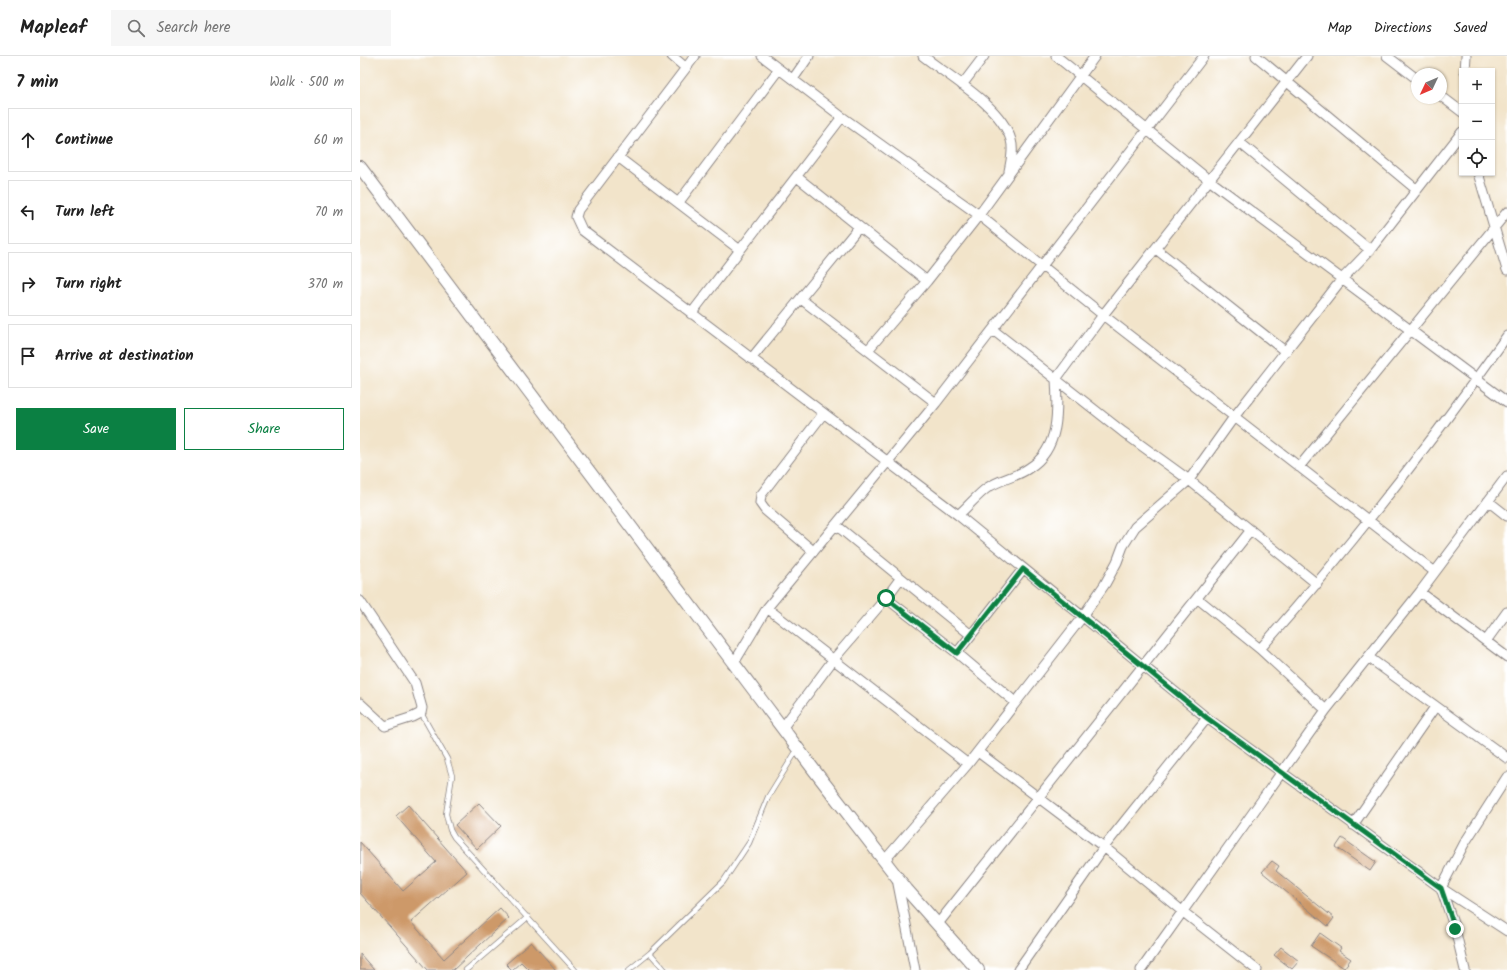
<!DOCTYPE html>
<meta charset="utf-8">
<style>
:root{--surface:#fff;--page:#f6f6f6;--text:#222;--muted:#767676;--line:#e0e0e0;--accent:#0b8043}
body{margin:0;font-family:Kalam,sans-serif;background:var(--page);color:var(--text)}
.controls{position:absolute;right:12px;top:12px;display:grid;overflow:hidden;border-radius:0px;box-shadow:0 1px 3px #0004}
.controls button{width:36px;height:36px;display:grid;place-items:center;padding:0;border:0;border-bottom:1px solid var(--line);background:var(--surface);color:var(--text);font:20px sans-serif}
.compass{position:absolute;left:1051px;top:12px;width:36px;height:36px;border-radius:50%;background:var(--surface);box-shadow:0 1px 3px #0004;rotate:226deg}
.stop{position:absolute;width:12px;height:12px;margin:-9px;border:3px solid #0b8043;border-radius:50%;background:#fff}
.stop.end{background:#0b8043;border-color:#fff;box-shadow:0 1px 4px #0008}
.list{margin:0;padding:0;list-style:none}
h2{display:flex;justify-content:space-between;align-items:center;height:52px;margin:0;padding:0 16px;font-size:17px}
h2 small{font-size:13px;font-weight:400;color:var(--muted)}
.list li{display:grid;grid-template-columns:26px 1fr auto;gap:12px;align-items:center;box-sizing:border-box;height:64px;margin:0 8px 8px;padding:0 8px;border:1px solid var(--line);border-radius:0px}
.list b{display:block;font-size:15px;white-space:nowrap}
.list em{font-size:13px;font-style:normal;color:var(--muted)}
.actions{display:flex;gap:8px;padding:12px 16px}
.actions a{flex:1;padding:9px 0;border:1px solid var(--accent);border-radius:0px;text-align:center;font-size:14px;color:var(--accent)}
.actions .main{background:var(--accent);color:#fff}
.icon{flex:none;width:22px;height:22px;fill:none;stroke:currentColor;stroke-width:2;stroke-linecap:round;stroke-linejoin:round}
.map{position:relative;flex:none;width:1147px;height:914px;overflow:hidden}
header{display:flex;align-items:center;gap:24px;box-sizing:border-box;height:56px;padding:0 20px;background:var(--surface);border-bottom:1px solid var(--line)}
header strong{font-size:19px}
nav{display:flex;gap:22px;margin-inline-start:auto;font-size:14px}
.search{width:280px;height:36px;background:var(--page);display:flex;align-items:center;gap:10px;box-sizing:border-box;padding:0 14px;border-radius:0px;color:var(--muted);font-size:15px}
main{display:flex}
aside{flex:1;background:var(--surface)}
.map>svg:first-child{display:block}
</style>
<header>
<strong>Mapleaf</strong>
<div class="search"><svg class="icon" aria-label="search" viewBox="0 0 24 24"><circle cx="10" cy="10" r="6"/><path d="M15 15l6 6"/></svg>Search here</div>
<nav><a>Map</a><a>Directions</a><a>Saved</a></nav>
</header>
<main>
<aside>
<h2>7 min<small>Walk · 500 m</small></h2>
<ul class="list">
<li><svg class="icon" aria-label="ahead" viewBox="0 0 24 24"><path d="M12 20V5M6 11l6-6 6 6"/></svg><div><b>Continue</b></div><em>60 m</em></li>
<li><svg class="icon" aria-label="left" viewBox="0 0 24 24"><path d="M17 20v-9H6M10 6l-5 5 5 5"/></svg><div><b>Turn left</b></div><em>70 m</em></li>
<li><svg class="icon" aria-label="right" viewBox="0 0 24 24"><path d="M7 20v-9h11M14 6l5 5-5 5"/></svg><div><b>Turn right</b></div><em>370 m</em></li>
<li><svg class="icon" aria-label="arrive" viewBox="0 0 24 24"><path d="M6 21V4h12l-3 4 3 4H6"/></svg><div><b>Arrive at destination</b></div></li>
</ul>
<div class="actions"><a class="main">Save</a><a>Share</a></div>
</aside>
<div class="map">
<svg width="1147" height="914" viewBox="0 0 1147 914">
<rect width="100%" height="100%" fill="#fff"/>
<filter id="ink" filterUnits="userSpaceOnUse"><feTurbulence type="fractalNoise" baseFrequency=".025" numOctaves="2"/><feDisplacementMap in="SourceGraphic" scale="8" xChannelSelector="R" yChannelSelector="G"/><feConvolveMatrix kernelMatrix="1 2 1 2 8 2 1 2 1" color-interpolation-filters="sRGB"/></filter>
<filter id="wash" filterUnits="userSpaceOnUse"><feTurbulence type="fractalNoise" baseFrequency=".012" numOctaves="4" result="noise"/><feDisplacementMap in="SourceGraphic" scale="16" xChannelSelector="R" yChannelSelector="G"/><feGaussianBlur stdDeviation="0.9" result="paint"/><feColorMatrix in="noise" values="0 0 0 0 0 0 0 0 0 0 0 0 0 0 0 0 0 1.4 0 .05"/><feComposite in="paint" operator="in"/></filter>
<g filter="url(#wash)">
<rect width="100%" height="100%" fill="#f2e4ca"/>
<g id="blocks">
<path fill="#cd9969" d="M119 747 141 770 117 793 95 769Z
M48 749 107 816 51 866 84 903 140 852 149 862 93 914H68L0 837V786L43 835 76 806 36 760Z
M982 782 1016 806 1010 815 976 791Z
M912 805 919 810 916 815 974 862 968 870 902 816Z
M960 877 981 892 979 895 991 903 984 912 951 890Z
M171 886 196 914H169L161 906 152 914 146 908Z
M921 891 939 905 932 913 914 899Z
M0 898 14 914H0Z"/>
</g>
</g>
<g filter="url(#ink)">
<use href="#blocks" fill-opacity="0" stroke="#8a8382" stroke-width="1"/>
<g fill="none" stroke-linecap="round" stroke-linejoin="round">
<defs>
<path id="service" d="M61 657 87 703 92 720 86 758 90 774 94 781 215 914
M290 897 305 914
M106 914 168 861
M269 914 290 897 363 826 389 787 408 741 437 694"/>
<path id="minor" d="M312 0 326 12
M335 0 218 154 216 161 222 174 598 459 847 662 1081 832 1147 875
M402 0 482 61 619 159 743 259 1075 516
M563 0C591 22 641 50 651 84 654 94 651 105 649 115
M696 0 849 124 1147 346
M896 0 1057 134
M1027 0 1057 23
M1105 15 1106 0
M433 23 449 0
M602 29 624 0
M1081 40 1102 56
M879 86 1010 194
M258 101 380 194
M1118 117 1147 214
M437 121 567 225
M319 146 419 13
M796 193 926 296
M441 243 576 347
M331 258 482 61
M633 274 763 376 829 424 957 528
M508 294 567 225 619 159 735 0
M391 303 499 171
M939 411 1147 156
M1128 445 1147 460
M598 459C608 451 617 439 627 432 640 423 657 421 669 412 700 393 698 354 696 323L743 259 947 0
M476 469 611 579
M453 495 405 454 400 447 401 439 463 358
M1060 536 1147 601
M526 542 597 597 655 646
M837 542 900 593 966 654
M0 545 55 627 62 652 61 657 53 661 25 670 0 647
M407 552 608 708
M1126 585 1147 556
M900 593C988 494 1070 388 1147 280
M597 597 663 513
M1008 601 1147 702
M374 607 407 552 576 347 844 0
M423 671 473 604 526 542 540 523
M618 696 744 791 822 855 897 914
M993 769 1075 651
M524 805 608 708 723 560 745 528 757 506 763 490 775 471 829 424 874 361 982 223 1010 194 1102 76
M537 823 555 914
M577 869 891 474
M658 914 744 791 847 662
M781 914 966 654 1060 536 1147 420
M1105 914 1095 873 1081 832 1104 788 1147 721"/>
<path id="secondary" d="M0 111 454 714 547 834 618 914"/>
</defs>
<use href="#service" stroke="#8a8382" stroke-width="6"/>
<use href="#minor" stroke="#8a8382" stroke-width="11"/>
<use href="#secondary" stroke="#8a8382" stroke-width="14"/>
<use href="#service" stroke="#fff" stroke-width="4.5"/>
<use href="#minor" stroke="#fff" stroke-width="9"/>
<use href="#secondary" stroke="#fff" stroke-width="12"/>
</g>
</g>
<g fill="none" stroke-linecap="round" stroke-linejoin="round" filter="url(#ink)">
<path stroke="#0b8043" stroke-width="5" d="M526 542 597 597 663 513 847 662 1081 832 1095 873"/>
</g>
</svg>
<div class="controls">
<button>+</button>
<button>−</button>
<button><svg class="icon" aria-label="locate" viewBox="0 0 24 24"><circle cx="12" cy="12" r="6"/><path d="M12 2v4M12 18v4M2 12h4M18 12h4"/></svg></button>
</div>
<svg class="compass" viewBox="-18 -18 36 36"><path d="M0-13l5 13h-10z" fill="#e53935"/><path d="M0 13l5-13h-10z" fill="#767676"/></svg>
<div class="stop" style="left:526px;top:542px"></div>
<div class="stop end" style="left:1095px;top:873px"></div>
</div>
</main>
